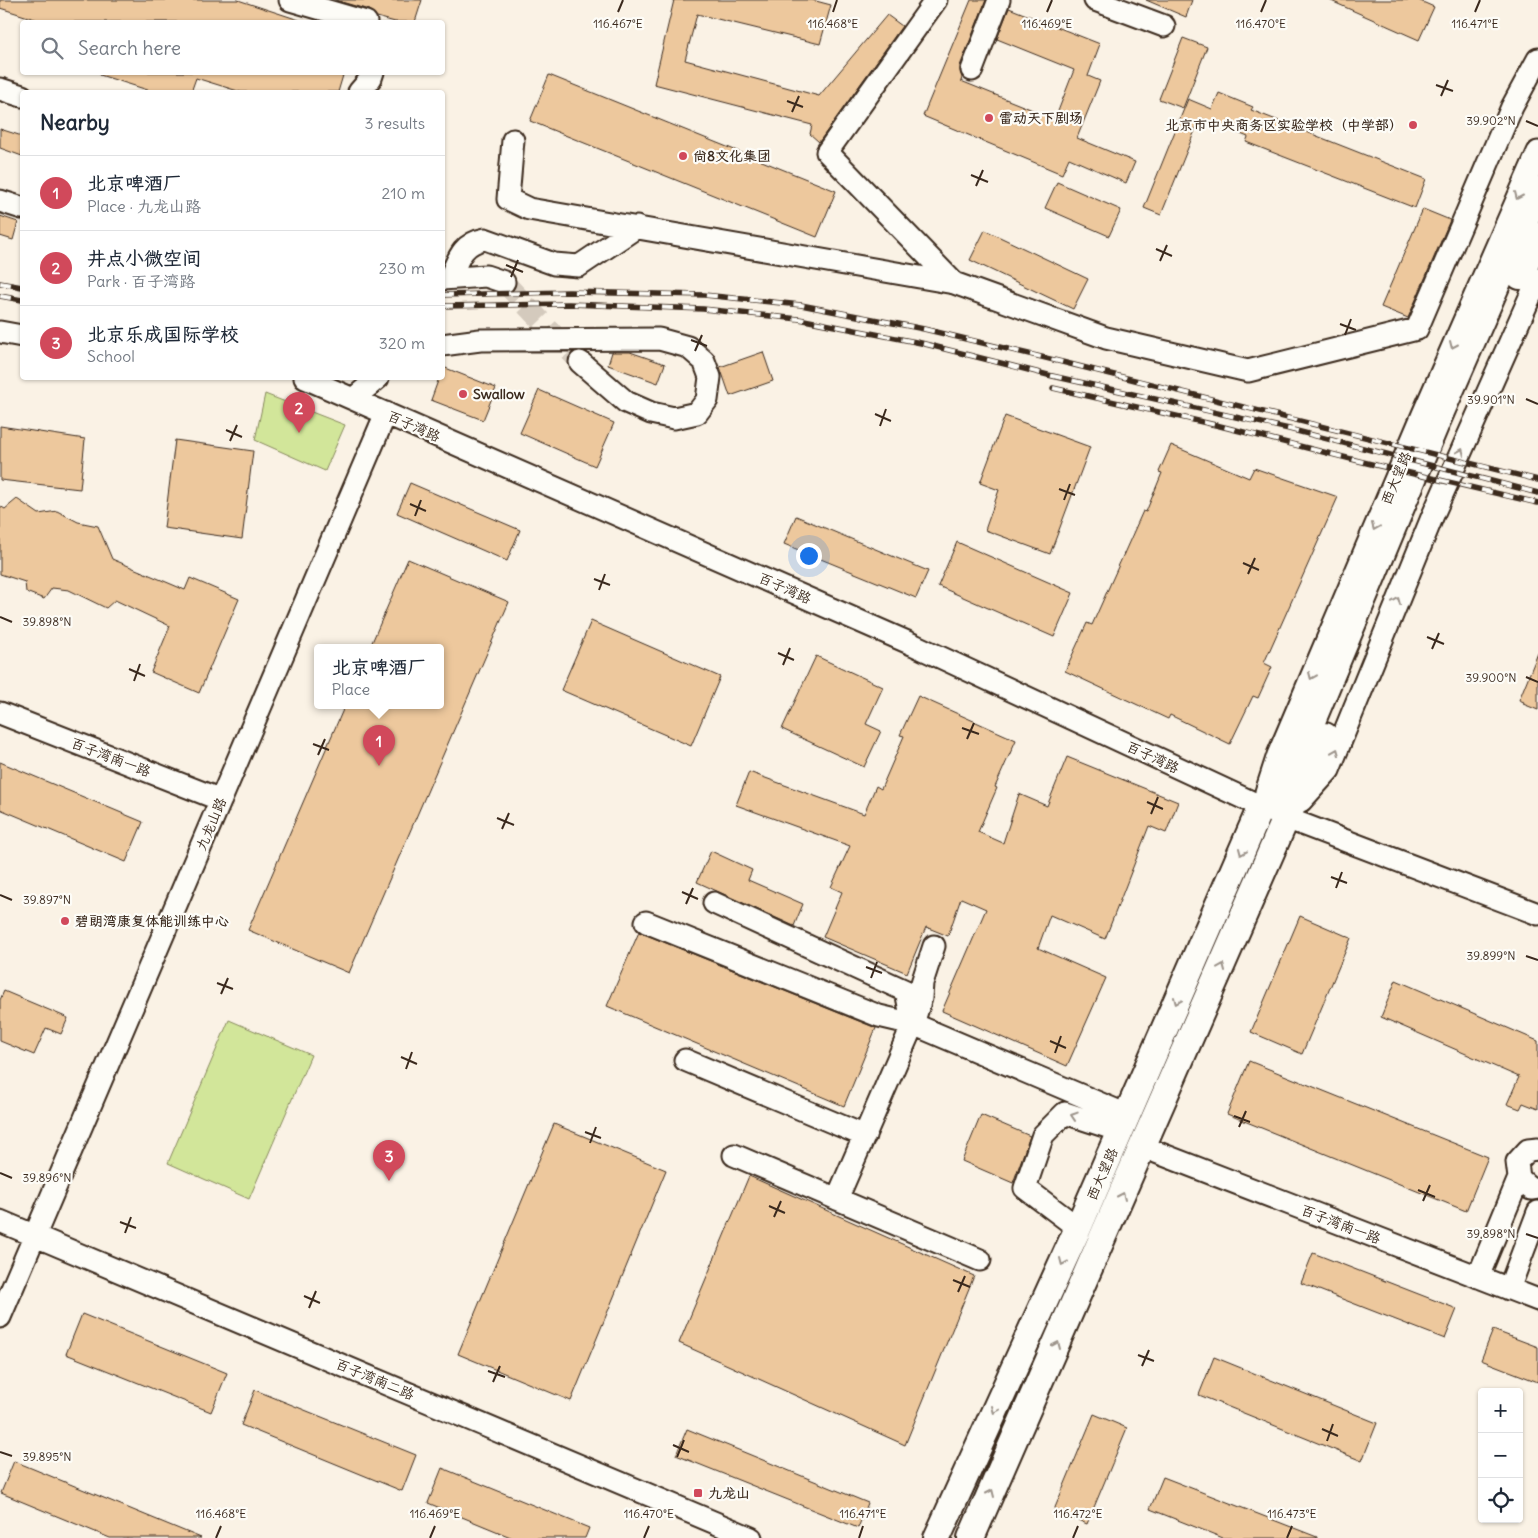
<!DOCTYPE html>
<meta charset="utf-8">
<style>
:root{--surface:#fff;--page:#f2f2f3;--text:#1f2937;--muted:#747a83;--line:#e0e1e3;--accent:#d1495b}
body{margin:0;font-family:Delius,"LXGW WenKai TC",sans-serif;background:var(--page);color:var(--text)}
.controls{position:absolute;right:15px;bottom:15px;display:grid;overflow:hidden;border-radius:5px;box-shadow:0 1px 4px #0004}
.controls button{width:45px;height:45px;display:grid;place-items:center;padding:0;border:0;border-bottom:1px solid var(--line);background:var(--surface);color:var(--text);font:25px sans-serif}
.you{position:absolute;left:808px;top:555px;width:18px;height:18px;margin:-12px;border:4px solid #fff;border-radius:50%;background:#1a73e8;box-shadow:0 0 0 8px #1a73e833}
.badge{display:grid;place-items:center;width:32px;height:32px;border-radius:50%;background:var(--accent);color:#fff;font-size:16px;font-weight:700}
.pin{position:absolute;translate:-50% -41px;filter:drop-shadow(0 1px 2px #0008)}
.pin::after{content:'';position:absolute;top:26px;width:18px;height:15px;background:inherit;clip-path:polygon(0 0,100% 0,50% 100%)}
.popup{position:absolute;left:314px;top:644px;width:130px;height:65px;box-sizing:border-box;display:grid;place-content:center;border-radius:5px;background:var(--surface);filter:drop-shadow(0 1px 4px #0005);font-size:16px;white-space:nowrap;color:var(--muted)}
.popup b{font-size:19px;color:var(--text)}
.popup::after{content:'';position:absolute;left:50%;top:100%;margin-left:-10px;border:10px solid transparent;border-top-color:var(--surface)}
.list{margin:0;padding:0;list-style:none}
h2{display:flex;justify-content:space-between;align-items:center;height:65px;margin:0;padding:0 20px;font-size:21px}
h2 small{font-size:16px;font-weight:400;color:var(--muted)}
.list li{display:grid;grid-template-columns:32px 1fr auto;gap:15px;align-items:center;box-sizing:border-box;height:75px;padding:0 20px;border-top:1px solid var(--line)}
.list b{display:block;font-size:19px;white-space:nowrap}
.list p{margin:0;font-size:16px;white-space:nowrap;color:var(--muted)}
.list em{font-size:16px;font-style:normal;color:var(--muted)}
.icon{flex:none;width:28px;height:28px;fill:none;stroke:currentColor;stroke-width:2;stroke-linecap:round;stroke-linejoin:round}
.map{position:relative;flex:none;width:1538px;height:1538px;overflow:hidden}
.search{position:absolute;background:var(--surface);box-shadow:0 1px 4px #0004;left:20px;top:20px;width:425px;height:55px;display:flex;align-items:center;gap:12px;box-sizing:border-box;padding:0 18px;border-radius:5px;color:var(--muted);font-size:19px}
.panel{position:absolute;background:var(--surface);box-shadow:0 1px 4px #0004;left:20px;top:90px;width:425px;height:290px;border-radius:5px}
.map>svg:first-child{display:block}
</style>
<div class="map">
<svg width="1538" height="1538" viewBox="0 0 1538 1538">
<rect width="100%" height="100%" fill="#faf2e5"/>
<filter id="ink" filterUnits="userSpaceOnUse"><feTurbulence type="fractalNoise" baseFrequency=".02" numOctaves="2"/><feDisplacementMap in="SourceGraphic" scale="10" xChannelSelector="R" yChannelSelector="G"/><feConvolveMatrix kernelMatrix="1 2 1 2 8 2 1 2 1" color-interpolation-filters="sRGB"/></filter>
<g filter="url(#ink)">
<path fill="#d2e69a" stroke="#86885c" d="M265 394 345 425 325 471 255 440Z
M229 1020 311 1055 249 1199 168 1163Z"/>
<path fill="#edc89d" stroke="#3b2a1e" d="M0 0H238L299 20V22H44L0 8Z
M335 0H422L415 22H395L377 17 369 10Z
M674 0H812L831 5 820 44 697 14 685 60 819 96 887 15 902 26 819 142 810 134 812 125 654 84Z
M971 0H986L960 66V71L962 78 961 81 1055 119 1074 70 997 39 1009 8 1100 44 1088 76 1100 81 1077 138 1135 162 1126 183 1069 158 1062 174 923 116Z
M1146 0H1192L1186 17Z
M1329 0H1418L1434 7 1419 40Z
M1183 38 1207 47 1183 108 1159 99Z
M100 72H344L338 92H241L196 78 191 92H154L100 75Z
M549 75 836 191 817 237 530 121Z
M1219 93 1253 107 1251 110 1426 179 1415 208 1246 142 1248 137 1200 118 1161 215 1144 208 1188 99 1212 109Z
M0 129 22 136V156L0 148Z
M1057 182 1121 210 1109 236 1045 208Z
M1423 209 1450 220 1408 318 1381 307Z
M0 216 18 222 13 240 0 236Z
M985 230 1088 279 1073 309 970 260Z
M612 352H630L665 364 658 383 608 365Z
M763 352 773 381 730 396 720 367Z
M443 367 496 388 483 420 431 400 439 378H442Z
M539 390 614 423 595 466 520 433Z
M1005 416 1090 447 1050 554 985 530 999 490 980 483Z
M0 426 85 439 80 489 0 480Z
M175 440 253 451 242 539 164 528Z
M1171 445 1249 478 1254 468 1338 497 1264 663 1272 667 1258 698 1253 696 1230 744 1170 715 1168 719 1065 671 1087 623 1092 625 1143 511 1146 512 1162 473 1159 472Z
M410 483 520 530 507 561 397 513Z
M17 499 39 514 57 511 78 522 98 526 112 559 185 590 190 578 239 599 199 693 151 672 170 626 115 600 106 608 69 590 52 588 44 599 26 592 25 582 0 574V506L5 509Z
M796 516 928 571 916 598 784 544Z
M957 542 1073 593 1054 637 938 586Z
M408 559 509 602 349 973 248 930 345 705H440V647H370Z
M591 621 720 677 691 746 561 690Z
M1538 653V710L1523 704 1524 702 1519 700Z
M816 656 883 687 866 724 881 731 864 767 782 729Z
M918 696 1016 740 995 787 997 788 978 832 1003 843 1019 794 1047 806 1067 757 1178 802 1166 833 1149 826 1105 939 1050 915 1038 948 1106 978 1067 1066 942 1011 986 909 961 898 948 936 926 927 907 973 823 937 842 892 831 887 850 846 736 805 749 772 864 814 876 786 881 789 904 736 900 735Z
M0 762 143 822 126 862 0 809Z
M711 851 752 870 748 880 803 904 794 926 697 882Z
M1300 916 1351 938 1302 1054 1251 1032Z
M639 932 876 1028 844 1106 607 1006Z
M1396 980 1538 1041V1109L1523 1103 1520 1109 1507 1104 1519 1077 1381 1017Z
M4 991 68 1018 61 1034 46 1028 34 1055 0 1041V1000Z
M1249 1061 1488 1157 1466 1211 1227 1114Z
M981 1115 1030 1136 1013 1183 962 1161Z
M554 1124 666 1170 571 1401 458 1354Z
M749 1176 974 1276 905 1445 679 1343Z
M1313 1253 1457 1309 1445 1339 1301 1283Z
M82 1314 227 1373 211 1412 66 1354Z
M1493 1330 1538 1347V1382L1481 1360Z
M1214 1357 1377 1423 1362 1461 1199 1395Z
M255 1390 416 1455 402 1491 241 1425Z
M1094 1414 1127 1428 1087 1524 1054 1510Z
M687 1429 868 1503 858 1528 676 1455Z
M14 1461 201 1538H110L1 1493Z
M442 1468 589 1528 585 1538H513L428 1503Z
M1163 1477 1317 1537V1538H1223L1150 1509Z"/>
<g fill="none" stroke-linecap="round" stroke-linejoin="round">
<path stroke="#d4cabd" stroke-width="21" stroke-dasharray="21 11" stroke-linecap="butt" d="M504 282 580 362"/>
<defs>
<path id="minor" d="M290 0 366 22
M936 0 827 152 954 283 1106 338 1248 371 1417 329 1512 107 1538 59
M1095 0 1164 26
M972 70 999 0
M0 89 22 96
M359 92 371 78 373 72
M513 140 508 199 529 209 954 283
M0 201 22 208
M450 278C458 259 462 243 485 239L554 264 579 266 637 227
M442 279 486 276 504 282
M0 332 22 336
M442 345 480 340 659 339 688 347 704 361 710 377 707 400 697 413 674 418 651 413 626 402 580 362
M305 378 914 645 1286 818 1538 914
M353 399 378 378
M0 713 221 800
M1266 792 1278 755 1423 414 1538 152
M1301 801 1329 770 1433 515 1538 279
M714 903 906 991 912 1021
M646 922 879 1016 913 1024 1127 1115
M685 1060 865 1136
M1143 1147 1538 1300
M1538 1149 1528 1150 1517 1162 1519 1178 1531 1189 1538 1188
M734 1155 980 1260
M837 1199 913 1024 921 998 922 983 934 946
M0 1221 751 1538
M1078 1228 1025 1188 1043 1135 1065 1113 1120 1131
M1478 1277 1519 1178
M1509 1289 1538 1212
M0 1317 386 413"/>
<path id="major" d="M1520 276 1538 236
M937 1538 1078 1228 1261 807 1297 757 1437 421 1538 190
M971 1538 1286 818 1313 765 1325 736"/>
</defs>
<use href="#minor" stroke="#3b2a1e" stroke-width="25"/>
<use href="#major" stroke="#3b2a1e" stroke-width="30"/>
<use href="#minor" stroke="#fdfcf7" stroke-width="21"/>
<use href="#major" stroke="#fdfcf7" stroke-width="26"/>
<defs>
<path id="rail" d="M0 283 22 287
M442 295 569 292 704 295 801 305 924 329 1054 360 1538 480
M0 296 22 300
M442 306 569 304 703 309 799 319 921 343 1048 375 1289 429 1538 493
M1053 388 1220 426 1367 463 1538 503"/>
</defs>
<use href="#rail" stroke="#3b2a1e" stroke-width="5.5"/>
<use href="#rail" stroke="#fdfcf7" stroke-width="4" stroke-dasharray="11" stroke-linecap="butt"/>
</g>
<defs><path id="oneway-chevron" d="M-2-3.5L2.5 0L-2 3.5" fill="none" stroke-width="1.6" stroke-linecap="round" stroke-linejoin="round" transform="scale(1.25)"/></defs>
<g stroke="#9c938a">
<use href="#oneway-chevron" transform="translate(1518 196) rotate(114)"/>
<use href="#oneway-chevron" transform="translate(1453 345) rotate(114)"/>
<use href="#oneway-chevron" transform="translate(1461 452) rotate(-66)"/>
<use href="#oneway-chevron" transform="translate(1375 527) rotate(113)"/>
<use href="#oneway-chevron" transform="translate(1397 601) rotate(-68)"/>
<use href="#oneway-chevron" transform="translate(1312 676) rotate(113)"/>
<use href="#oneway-chevron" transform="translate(1336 752) rotate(-68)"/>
<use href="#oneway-chevron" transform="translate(1242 852) rotate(113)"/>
<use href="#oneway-chevron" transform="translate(1222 967) rotate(-67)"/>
<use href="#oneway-chevron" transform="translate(1177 1001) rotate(113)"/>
<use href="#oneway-chevron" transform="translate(1074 1116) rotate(-162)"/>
<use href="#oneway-chevron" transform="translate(1122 1196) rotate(-66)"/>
<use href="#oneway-chevron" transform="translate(1063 1262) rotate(114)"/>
<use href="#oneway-chevron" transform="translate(1057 1345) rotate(-66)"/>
<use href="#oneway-chevron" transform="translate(995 1410) rotate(114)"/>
<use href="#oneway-chevron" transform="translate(991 1493) rotate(-66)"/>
</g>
</g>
<path fill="none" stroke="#3b2a1e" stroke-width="2" d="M618 12 623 0M833 12 837 0M1047 12 1052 0M1261 12 1266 0M1475 12 1480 0M1436 85 1453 91M1441 96 1448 80M787 101 803 107M792 112 799 96M1526 121 1538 126M971 175 988 182M976 186 983 170M1156 249 1172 256M1160 261 1167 245M506 265 523 272M511 277 518 260M1340 324 1356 330M1345 335 1351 319M691 340 707 346M695 351 702 335M1526 399 1538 404M875 414 891 421M880 426 886 409M226 430 242 437M230 441 237 425M1059 489 1075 495M1064 500 1070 484M410 504 426 511M415 516 421 500M1243 563 1259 570M1248 574 1255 558M594 579 610 585M599 590 605 574M0 617 12 622M1427 637 1444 644M1432 649 1439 633M778 653 794 660M783 665 790 648M129 669 145 676M1526 677 1538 682M134 681 140 664M962 728 979 734M967 739 974 723M313 744 329 750M318 755 325 739M1147 802 1163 809M1151 814 1158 797M497 818 514 825M502 829 509 813M1331 877 1347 883M1336 888 1342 872M682 892 698 899M0 895 12 900M686 904 693 888M1526 956 1538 960M866 967 882 973M871 978 877 962M217 983 233 989M221 994 228 978M1050 1041 1066 1048M1055 1053 1061 1036M401 1057 417 1064M406 1069 412 1052M1234 1116 1250 1122M1239 1127 1246 1111M585 1132 601 1138M590 1143 596 1127M0 1173 12 1178M1418 1190 1435 1197M1423 1201 1430 1185M769 1206 785 1213M774 1217 781 1201M120 1222 136 1228M125 1233 131 1217M1526 1234 1538 1238M953 1280 970 1287M958 1292 965 1276M304 1296 320 1303M309 1308 316 1291M1138 1355 1154 1361M1142 1366 1149 1350M488 1371 505 1377M493 1382 500 1366M1322 1429 1338 1436M1327 1441 1333 1424M673 1445 689 1452M0 1452 12 1456M677 1457 684 1440M216 1538 221 1526M430 1538 435 1526M644 1538 649 1526M859 1538 863 1526M1073 1538 1078 1526M1287 1538 1292 1526"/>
<g fill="#d1495b" stroke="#fdfcf7" stroke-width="2">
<circle cx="989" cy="118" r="5"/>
<circle cx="1413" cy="125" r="5"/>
<circle cx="683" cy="156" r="5"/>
<circle cx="463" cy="394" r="5"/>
<circle cx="65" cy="921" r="5"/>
<rect x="693" y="1488" width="10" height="10" rx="2.5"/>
</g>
<g text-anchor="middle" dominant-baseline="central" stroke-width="4.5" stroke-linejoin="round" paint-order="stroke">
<g font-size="14" font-weight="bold" fill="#3b2a1e" stroke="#fdfcf7" text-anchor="start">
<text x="999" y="118">雷动天下剧场</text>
<text x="1403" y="125" text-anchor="end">北京市中央商务区实验学校（中学部）</text>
<text x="693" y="156">尚8文化集团</text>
<text x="473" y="394">Swallow</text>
<text x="75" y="921">碧朗湾康复体能训练中心</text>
<text x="708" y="1493">九龙山</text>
</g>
<g font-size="14" fill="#3b2a1e" stroke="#fdfcf7">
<text transform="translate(414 426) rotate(24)">百子湾路</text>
<text transform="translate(1396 478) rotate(-67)">西大望路</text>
<text transform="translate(785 588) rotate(24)">百子湾路</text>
<text transform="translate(111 757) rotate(21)">百子湾南一路</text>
<text transform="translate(1153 757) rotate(25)">百子湾路</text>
<text transform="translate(211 824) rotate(-67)">九龙山路</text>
<text transform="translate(1102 1174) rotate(-66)">西大望路</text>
<text transform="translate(1341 1224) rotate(21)">百子湾南一路</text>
<text transform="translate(375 1379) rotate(23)">百子湾南二路</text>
</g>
</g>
<g font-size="12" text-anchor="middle" fill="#3b2a1e" stroke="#fdfcf7" stroke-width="4.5" stroke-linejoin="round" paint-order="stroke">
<text x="618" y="28">116.467°E</text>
<text x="833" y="28">116.468°E</text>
<text x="1047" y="28">116.469°E</text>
<text x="1261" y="28">116.470°E</text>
<text x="1475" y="28">116.471°E</text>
<text x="1491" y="125">39.902°N</text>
<text x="1491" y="404">39.901°N</text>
<text x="47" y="626">39.898°N</text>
<text x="1491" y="682">39.900°N</text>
<text x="47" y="904">39.897°N</text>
<text x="1491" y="960">39.899°N</text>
<text x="47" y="1182">39.896°N</text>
<text x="1491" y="1238">39.898°N</text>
<text x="47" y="1461">39.895°N</text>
<text x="221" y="1518">116.468°E</text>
<text x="435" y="1518">116.469°E</text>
<text x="649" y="1518">116.470°E</text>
<text x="863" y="1518">116.471°E</text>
<text x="1078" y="1518">116.472°E</text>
<text x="1292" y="1518">116.473°E</text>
</g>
</svg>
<div class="controls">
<button>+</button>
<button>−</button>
<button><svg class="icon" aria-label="locate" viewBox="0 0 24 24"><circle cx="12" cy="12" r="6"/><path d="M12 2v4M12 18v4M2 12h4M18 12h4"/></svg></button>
</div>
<div class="you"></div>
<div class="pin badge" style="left:379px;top:766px">1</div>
<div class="popup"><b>北京啤酒厂</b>Place</div>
<div class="pin badge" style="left:299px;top:433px">2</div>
<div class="pin badge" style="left:389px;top:1181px">3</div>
<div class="search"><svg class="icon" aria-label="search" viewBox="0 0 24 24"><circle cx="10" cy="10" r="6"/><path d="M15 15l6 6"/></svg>Search here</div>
<section class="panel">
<h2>Nearby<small>3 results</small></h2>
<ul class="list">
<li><span class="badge">1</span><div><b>北京啤酒厂</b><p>Place · 九龙山路</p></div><em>210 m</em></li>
<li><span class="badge">2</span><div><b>井点小微空间</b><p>Park · 百子湾路</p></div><em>230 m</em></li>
<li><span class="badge">3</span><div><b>北京乐成国际学校</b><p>School</p></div><em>320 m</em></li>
</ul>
</section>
</div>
